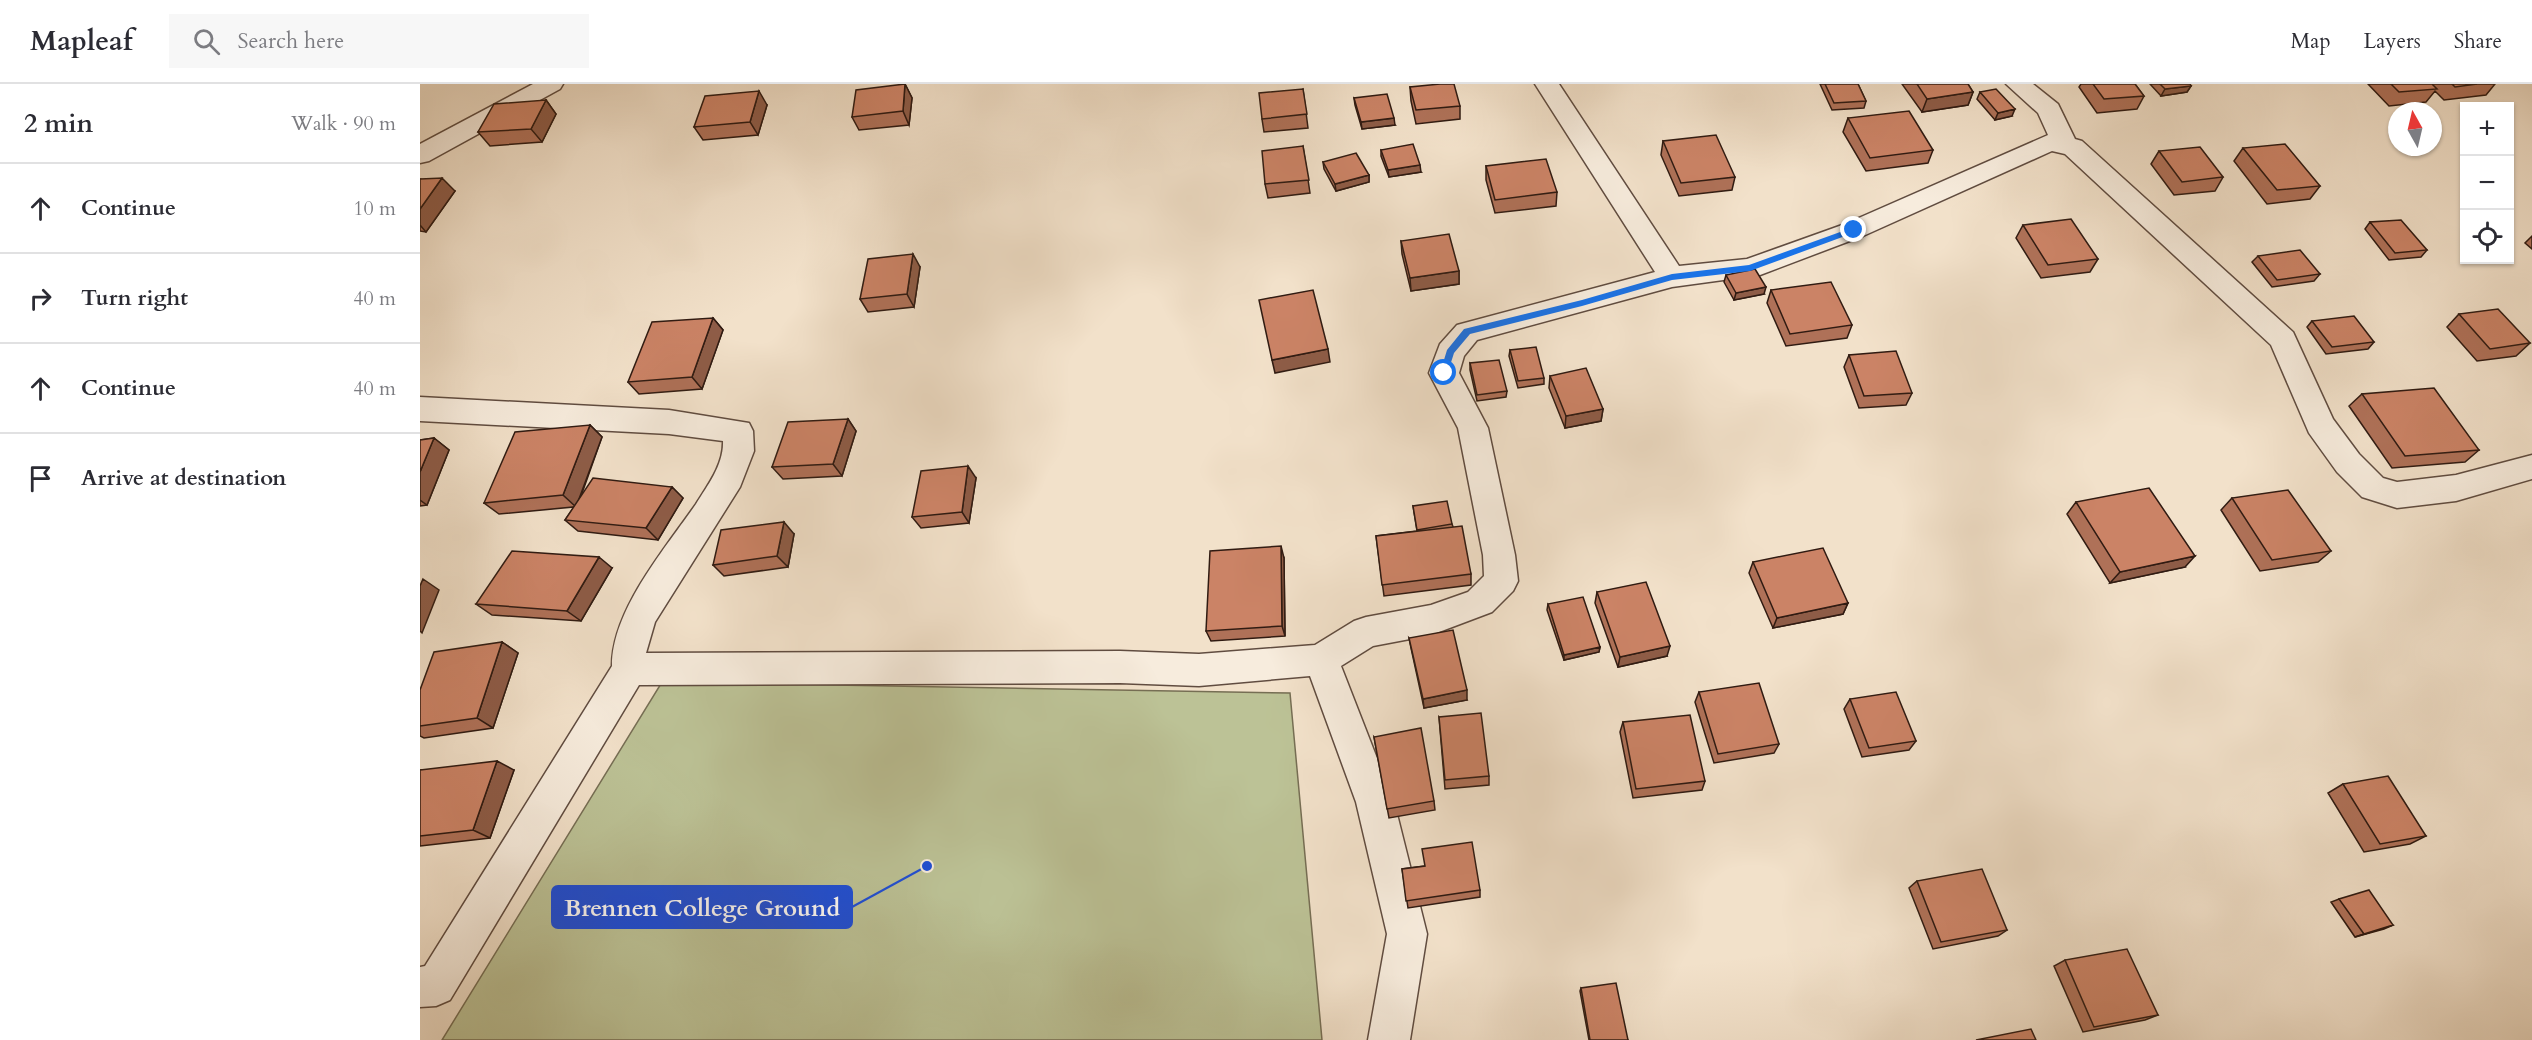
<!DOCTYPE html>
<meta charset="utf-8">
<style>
:root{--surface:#fff;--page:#f7f7f7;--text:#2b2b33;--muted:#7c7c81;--line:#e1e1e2}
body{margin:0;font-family:Cardo,serif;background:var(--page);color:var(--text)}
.controls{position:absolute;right:18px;top:18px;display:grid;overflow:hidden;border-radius:0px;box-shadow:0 2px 4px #0004}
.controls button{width:54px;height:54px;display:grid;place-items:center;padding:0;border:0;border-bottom:2px solid var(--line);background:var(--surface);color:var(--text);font:30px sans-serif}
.compass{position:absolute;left:1968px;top:18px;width:54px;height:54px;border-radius:50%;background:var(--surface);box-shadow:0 2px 4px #0004;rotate:352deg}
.stop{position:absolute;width:18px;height:18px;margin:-14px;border:4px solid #1a73e8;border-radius:50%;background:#fff}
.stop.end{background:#1a73e8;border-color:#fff;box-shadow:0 2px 6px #0008}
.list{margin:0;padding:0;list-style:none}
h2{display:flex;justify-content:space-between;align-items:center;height:78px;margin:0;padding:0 24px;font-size:26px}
h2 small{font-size:20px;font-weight:400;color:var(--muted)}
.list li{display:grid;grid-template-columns:39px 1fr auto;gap:18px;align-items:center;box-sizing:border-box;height:90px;padding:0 24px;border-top:2px solid var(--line)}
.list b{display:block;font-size:22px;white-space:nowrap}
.list em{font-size:20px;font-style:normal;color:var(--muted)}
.icon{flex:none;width:33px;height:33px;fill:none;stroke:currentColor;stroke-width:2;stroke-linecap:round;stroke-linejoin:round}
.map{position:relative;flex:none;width:2112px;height:956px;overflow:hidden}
header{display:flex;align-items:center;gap:36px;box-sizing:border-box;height:84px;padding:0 30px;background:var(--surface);border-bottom:2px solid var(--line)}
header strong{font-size:28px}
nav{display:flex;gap:33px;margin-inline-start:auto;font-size:21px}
.search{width:420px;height:54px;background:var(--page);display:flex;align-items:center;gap:15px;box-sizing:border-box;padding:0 21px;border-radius:0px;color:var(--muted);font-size:22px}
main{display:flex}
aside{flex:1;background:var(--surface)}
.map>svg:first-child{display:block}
</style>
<header>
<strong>Mapleaf</strong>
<div class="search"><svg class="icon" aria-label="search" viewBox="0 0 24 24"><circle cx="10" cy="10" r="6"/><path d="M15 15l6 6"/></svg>Search here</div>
<nav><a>Map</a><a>Layers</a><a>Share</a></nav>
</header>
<main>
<aside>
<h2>2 min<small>Walk · 90 m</small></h2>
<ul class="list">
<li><svg class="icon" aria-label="ahead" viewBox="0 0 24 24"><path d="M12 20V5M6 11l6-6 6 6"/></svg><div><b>Continue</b></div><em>10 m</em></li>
<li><svg class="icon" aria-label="right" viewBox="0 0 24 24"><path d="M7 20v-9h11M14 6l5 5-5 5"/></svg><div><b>Turn right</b></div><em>40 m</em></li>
<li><svg class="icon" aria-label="ahead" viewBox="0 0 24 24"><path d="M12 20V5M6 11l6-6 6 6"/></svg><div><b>Continue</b></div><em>40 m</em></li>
<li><svg class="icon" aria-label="arrive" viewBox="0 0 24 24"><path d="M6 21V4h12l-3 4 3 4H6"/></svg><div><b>Arrive at destination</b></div></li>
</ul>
</aside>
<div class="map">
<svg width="2112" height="956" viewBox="0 0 2112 956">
<rect width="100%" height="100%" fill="#f2e1ca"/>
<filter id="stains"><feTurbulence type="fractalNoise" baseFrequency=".00333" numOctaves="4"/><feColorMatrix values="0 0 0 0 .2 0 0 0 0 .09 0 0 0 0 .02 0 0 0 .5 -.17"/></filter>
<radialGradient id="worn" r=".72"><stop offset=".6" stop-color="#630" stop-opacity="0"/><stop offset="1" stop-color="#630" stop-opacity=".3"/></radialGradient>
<path fill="#bcc296" stroke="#766e54" stroke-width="1.5" d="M242 598 870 609 902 956H22Z"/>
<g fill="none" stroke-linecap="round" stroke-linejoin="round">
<defs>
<path id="minor" d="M113 0H143L140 5 9 77 0 79V60Z
M1115 0H1139L1259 182 1327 175 1425 140 1628 51 1618 29 1586 0H1613L1638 20 1655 55 1662 57 1873 248 1913 335 1939 370 1963 394 1977 398 2036 391 2112 371V395L2036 417 1977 424 1942 413 1917 388 1889 349 1851 261 1645 70 1632 67 1443 152 1340 191 1252 203 1057 256 1044 272 1039 289 1068 344 1095 471 1098 497 1093 507 1072 528 1011 551 953 562 921 582 974 718 1007 850 990 956H948L967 850 936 718 890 592 779 602 700 599 219 601 30 916 16 922 0 923V883L5 882 192 582C192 526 245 465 276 420 288 401 304 380 303 357L249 350 0 337V313L249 326 329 339 333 347 334 367 320 403 235 538 226 569 700 567 779 570 895 561 934 537 946 533 1011 521 1048 508 1064 492 1063 471 1038 344 1009 289 1020 260 1037 241 1235 188Z"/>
</defs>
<use href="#minor" stroke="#604c40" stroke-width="3"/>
<use href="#minor" fill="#f7ecdd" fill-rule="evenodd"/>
</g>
<path fill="#af7158" stroke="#301b12" stroke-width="1.5" d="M485 0 492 14 489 41 439 46 432 33Z
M1400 0H1438L1446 17 1444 24 1412 26Z
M1482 0H1548L1553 8 1548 21 1502 28Z
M1661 0H1715L1724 12 1717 25 1677 29 1659 3Z
M1730 0H1770L1771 2 1767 8 1741 12Z
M1948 0H2075L2066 11 2024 16 2015 7 2006 18 1969 22Z
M990 3 1040 22V35L996 40 991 17Z
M883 5 888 44 844 48 842 35Z
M1560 8 1592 32 1575 36 1557 15Z
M934 14 975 41 942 45 935 21Z
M126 16 136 30 122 58 70 62 58 48Z
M347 21 338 51 283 56 274 43Z
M1428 34 1513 66 1508 79 1446 87 1423 48Z
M1243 57 1315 93 1312 106 1259 112 1241 71Z
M883 62 890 109 848 114 845 100Z
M1823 64 1900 102 1890 115 1847 120 1814 77Z
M961 66 1001 88 969 93 961 72Z
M1739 67 1803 93 1795 107 1754 111 1731 80Z
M903 78 949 91V98L916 107 904 85Z
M1066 82 1137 108 1136 122 1075 129 1066 96Z
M0 95 35 107 6 148 0 147Z
M1950 138 2007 166 2001 173 1969 176 1945 145Z
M1603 141 1678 175 1670 188 1621 194 1596 154Z
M2112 152V165L2105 159Z
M981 157 1039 187V200L991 207 982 170Z
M1838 172 1900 190 1894 197 1852 203 1832 178Z
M500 183 494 223 448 228 440 215Z
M1306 191 1344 210 1314 216 1304 198Z
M1351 206 1432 241 1427 254 1366 262 1347 219Z
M2039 230 2110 259 2096 272 2057 277 2027 243Z
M293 234 303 246 282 305 219 310 208 298Z
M1892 237 1954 258 1948 265 1906 270 1887 243Z
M1090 266 1124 294V300L1098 304 1089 272Z
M1429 271 1492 309 1486 321 1439 324 1424 283Z
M1050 279 1087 307 1086 313 1057 317 1050 286Z
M1130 292 1183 325 1181 337 1145 344 1129 304Z
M1942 310 2059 366 2045 378 1972 384 1929 322Z
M428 335 436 347 422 392 363 395 352 383Z
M170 341 182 353 160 415 252 403 263 414 238 456 158 447 145 436 154 423 79 430 64 419Z
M14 354 29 366 7 421 0 422V356Z
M556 394 549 439 501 444 492 433Z
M1812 414 1911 467 1898 478 1840 487 1801 426Z
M1656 418 1765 483 1690 499 1647 430Z
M993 422 1032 440 1051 490V501L964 512 956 452 997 447Z
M374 450 368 483 304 492 293 481Z
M864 474 865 552 791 557 786 547Z
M1333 478 1428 519 1423 530 1353 544 1329 489Z
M192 484 161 537 72 531 56 520Z
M1177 508 1247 572 1198 583 1175 519Z
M1128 520 1180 563 1179 568 1144 576 1127 526Z
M989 554 1047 616 1004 624 991 564Z
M82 558 98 569 73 644 4 654 0 652V642Z
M1279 608 1359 660 1354 669 1294 679 1275 618Z
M1430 615 1496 657 1489 666 1442 673 1424 625Z
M1019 633 1069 692V701L1025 705Z
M1203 638 1285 697 1282 706 1213 714 1200 648Z
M954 653 1014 717 1015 726 969 734Z
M0 686H94L70 754 0 762Z
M1923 700 2006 752 1990 760 1944 768 1908 709Z
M1005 782 1060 806V813L988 824 982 785Z
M1497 797 1587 846 1578 852 1513 865 1489 804Z
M1919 815 1973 841 1935 853 1911 818Z
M1645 876 1738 931 1725 936 1663 948 1634 882Z
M1161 904 1208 956H1169L1160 907Z"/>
<path fill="#8e5c47" stroke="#301b12" stroke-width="1.5" d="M485 0 492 14 489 41 483 27Z
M1771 2 1767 8 1741 12 1745 5Z
M339 7 347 21 338 51 330 38Z
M1553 8 1548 21 1502 28 1507 15Z
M126 16 136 30 122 58 111 45Z
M1595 25 1592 32 1575 36 1578 29Z
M974 34 975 41 942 45 941 38Z
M1000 81 1001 88 969 93 968 86Z
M949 91V98L916 107 915 100Z
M22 94 35 107 6 148 0 141V125Z
M493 170 500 183 494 223 487 210Z
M1039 187V200L991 207 990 194Z
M1346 203 1344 210 1314 216 1316 209Z
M293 234 303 246 282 305 272 293Z
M908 265 910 278 855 289 852 276Z
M1183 325 1181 337 1145 344 1146 332Z
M428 335 436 347 422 392 413 380Z
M170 341 182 353 156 423 143 411Z
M14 354 29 366 7 421 0 416V388Z
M548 382 556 394 549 439 542 428Z
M252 403 263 414 238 456 226 444Z
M364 438 374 450 368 483 357 472Z
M861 462 864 474 865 552 862 542Z
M1775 472 1765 483 1690 499 1700 488Z
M179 473 192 484 161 537 147 527Z
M3 495 19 506 2 549 0 547V502Z
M1428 519 1423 530 1353 544 1357 534Z
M82 558 98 569 73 644 57 634Z
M1250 562 1247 572 1198 583 1200 573Z
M1180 563 1179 568 1144 576V571Z
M1047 606V616L1004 624 1003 615Z
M77 677 94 686 70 754 53 746Z
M1973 841 1964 845 1935 853 1944 850Z"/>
<path fill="#cb8366" stroke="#301b12" stroke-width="1.5" d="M485 0 483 27 432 33 436 6Z
M1020 0H1034L1040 22 996 26 990 3Z
M1405 0H1438L1446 17 1414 19Z
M1497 0H1548L1553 8 1507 15Z
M1673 0H1715L1724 12 1684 15Z
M1740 0H1770L1771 2 1745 5Z
M1971 0H2012L2017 5 1979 8Z
M2032 0H2057L2035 3Z
M883 5 887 30 842 35 839 9Z
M1576 5 1595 25 1578 29 1560 8Z
M339 7 330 38 274 43 285 12Z
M967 10 974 34 941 38 934 14Z
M126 16 111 45 58 48 74 20Z
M1489 27 1513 66 1450 74 1428 34Z
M1296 51 1315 93 1261 99 1243 57Z
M993 60 1000 81 968 86 961 66Z
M1865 60 1900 102 1857 106 1823 64Z
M883 62 889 96 845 100 842 67Z
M1780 63 1803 93 1762 98 1739 67Z
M936 69 949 91 915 100 903 78Z
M1126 75 1137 108 1075 116 1066 82Z
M22 94 0 125V95Z
M1651 135 1678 175 1628 181 1603 141Z
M1981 136 2007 166 1975 169 1950 138Z
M1029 150 1039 187 990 194 981 157Z
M1880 166 1900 190 1857 196 1838 172Z
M493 170 487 210 440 215 448 175Z
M1335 185 1346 203 1316 209 1306 191Z
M1411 198 1432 241 1370 250 1351 206Z
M893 206 908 265 852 276 839 216Z
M2078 225 2110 259 2070 265 2039 230Z
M1934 232 1954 258 1912 263 1892 237Z
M293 234 272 293 208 298 232 238Z
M1116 263 1124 294 1098 297 1090 266Z
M1476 267 1492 309 1444 312 1429 271Z
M1079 276 1087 307 1057 311 1050 279Z
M1166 284 1183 325 1146 332 1130 292Z
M2014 304 2059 366 1985 372 1942 310Z
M428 335 413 380 352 383 368 338Z
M170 341 143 411 64 419 95 348Z
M14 354 0 388V356Z
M548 382 542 428 492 433 501 387Z
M173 394 252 403 226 444 145 436Z
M1729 404 1775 472 1700 488 1656 418Z
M1868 406 1911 467 1852 476 1812 414Z
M1027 417 1032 440 997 446 993 422Z
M364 438 357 472 293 481 301 446Z
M1042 442 1051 490 962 501 956 452Z
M861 462 862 542 786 547 790 467Z
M1403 464 1428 519 1357 534 1333 478Z
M92 467 179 473 147 527 56 520Z
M1226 498 1250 562 1200 573 1177 508Z
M1163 513 1180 563 1144 571 1128 520Z
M1033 546 1047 606 1003 615 989 554Z
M82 558 57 634 0 642V606L14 568Z
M1339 599 1359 660 1298 670 1279 608Z
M1476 608 1496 657 1449 664 1430 615Z
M1061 629 1069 692 1025 696 1019 633Z
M1270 631 1285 697 1216 705 1203 638Z
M1001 644 1014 717 967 725 954 653Z
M77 677 53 746 0 752V686Z
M1968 692 2006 752 1960 760 1923 700Z
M1052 758 1060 806 986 817 982 785 1005 782 1002 765Z
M1562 785 1587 846 1521 858 1497 797Z
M1949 806 1973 841 1944 850 1919 815Z
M1707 865 1738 931 1674 943 1645 876Z
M1196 899 1208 956H1170L1161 904Z
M1611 945 1616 956H1556Z"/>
<path fill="#1a73e8" d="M1434 143 1436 144V148L1330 187 1252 196 1162 222 1050 250 1034 269 1027 291H1021L1020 289 1027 266 1044 245 1162 216 1252 190 1329 181Z"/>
<path fill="none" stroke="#1d4ed8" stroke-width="2" d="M507 782L432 823"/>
<circle fill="#1d4ed8" stroke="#f7ecdd" stroke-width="2" cx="507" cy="782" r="6"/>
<rect fill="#1d4ed8" stroke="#1d4ed8" stroke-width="2" x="132" y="802" width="300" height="42" rx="6"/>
<g font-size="24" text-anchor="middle" font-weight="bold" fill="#fff">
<text x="282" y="832">Brennen College Ground</text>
</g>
<rect width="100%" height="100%" filter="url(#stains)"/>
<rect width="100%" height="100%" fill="url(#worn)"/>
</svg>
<div class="controls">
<button>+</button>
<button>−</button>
<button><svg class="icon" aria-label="locate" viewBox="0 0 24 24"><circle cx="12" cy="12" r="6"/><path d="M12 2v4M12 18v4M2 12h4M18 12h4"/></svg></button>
</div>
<svg class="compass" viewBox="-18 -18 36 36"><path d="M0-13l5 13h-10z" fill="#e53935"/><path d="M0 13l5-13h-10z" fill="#7c7c81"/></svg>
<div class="stop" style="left:1024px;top:289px"></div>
<div class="stop end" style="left:1434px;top:146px"></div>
</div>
</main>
